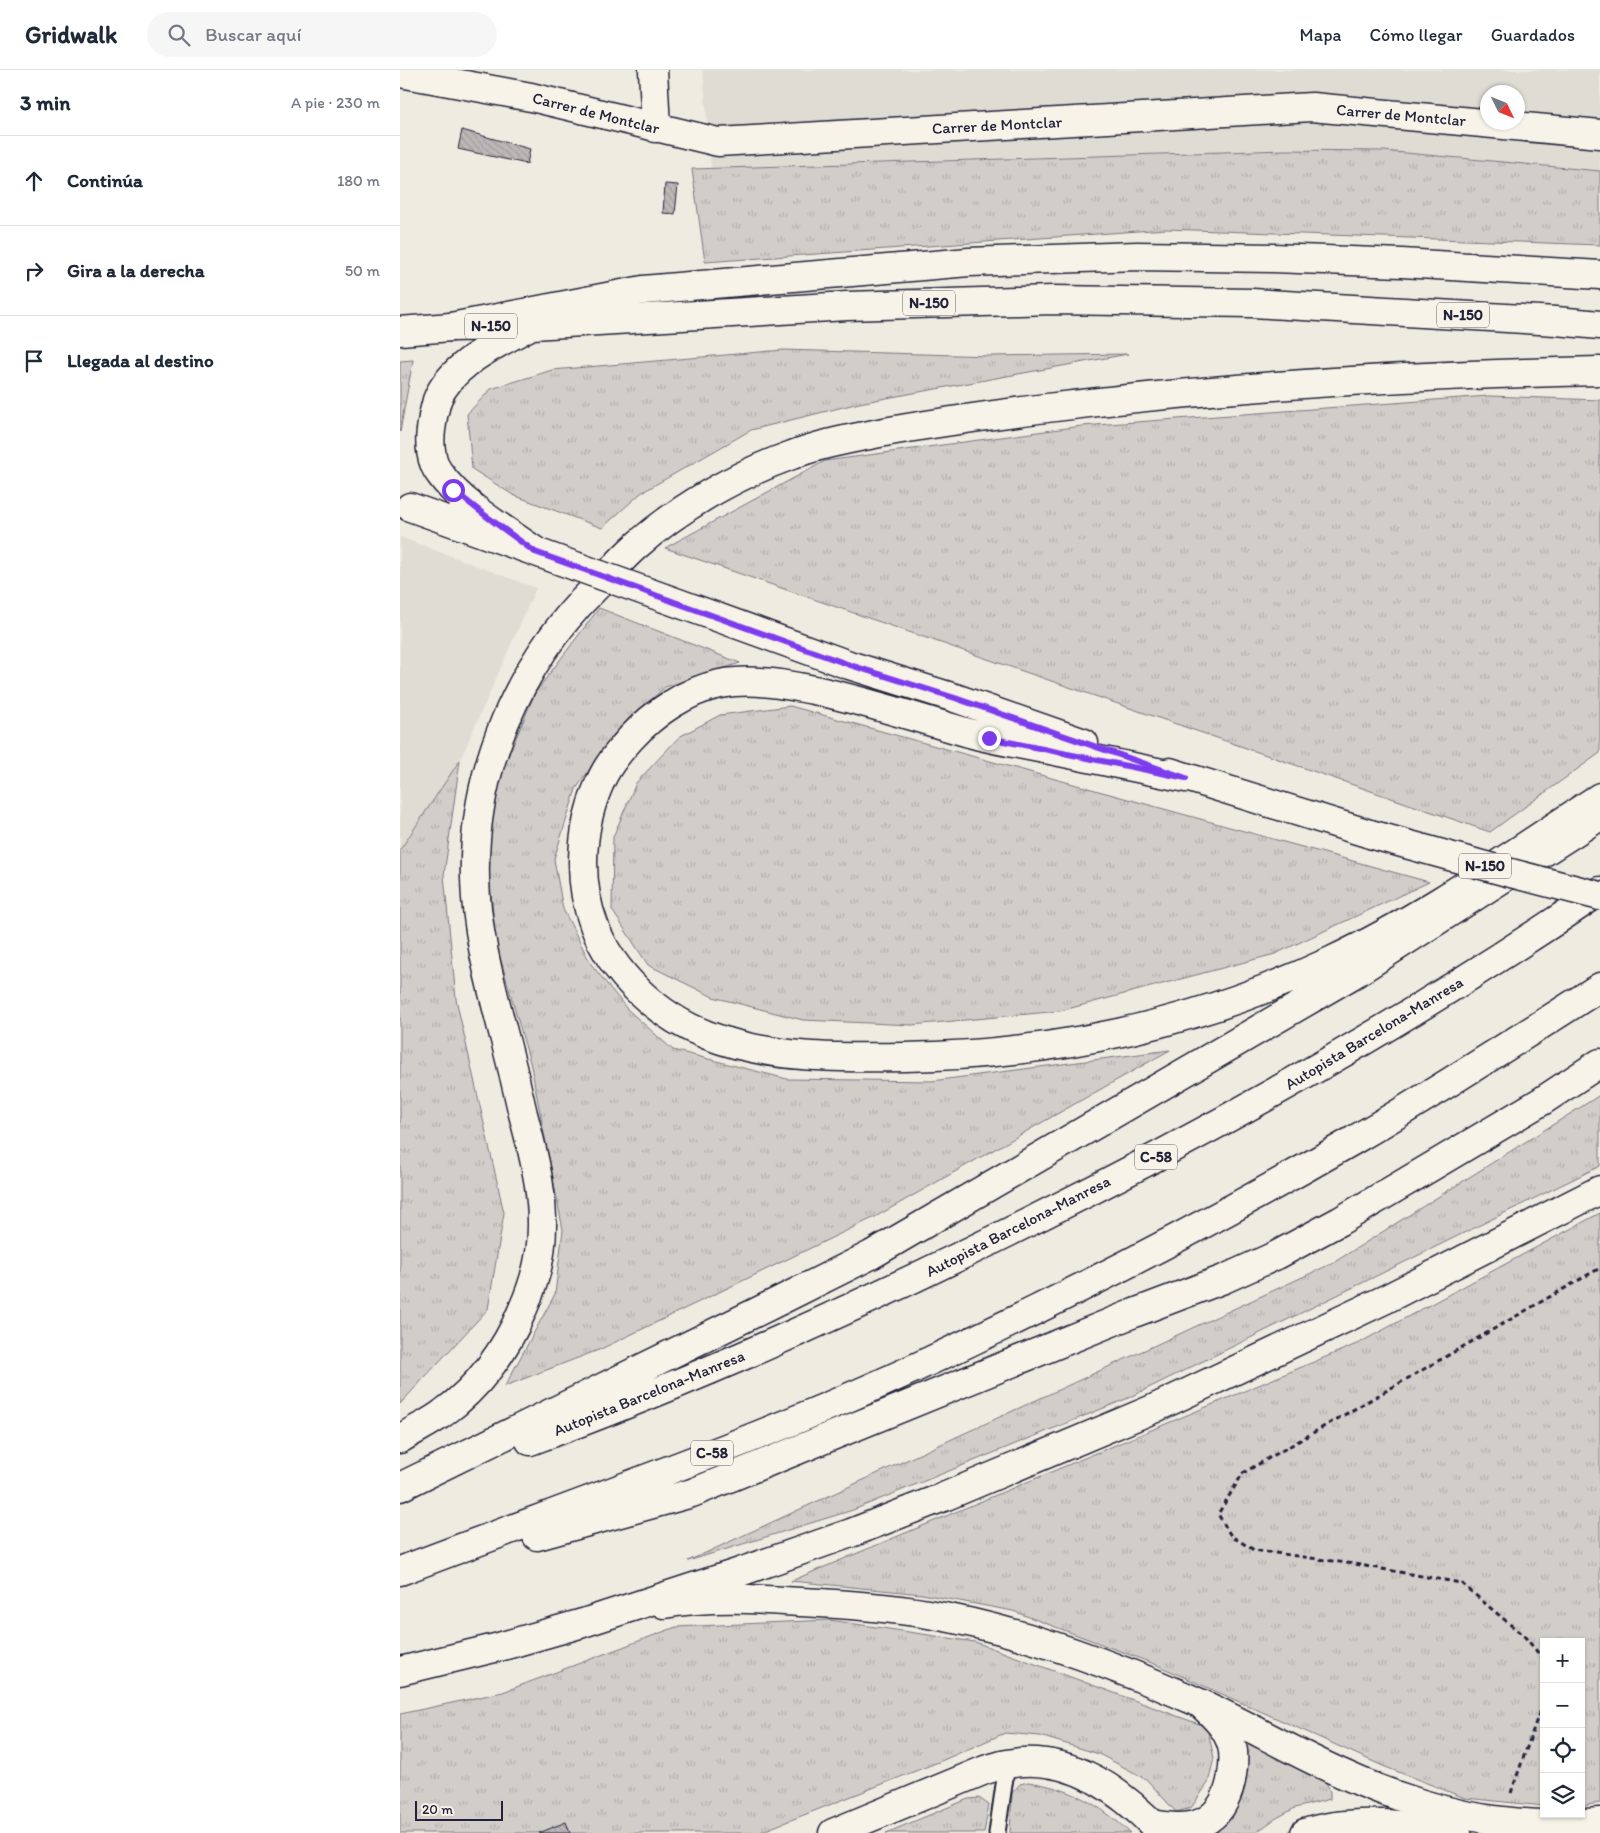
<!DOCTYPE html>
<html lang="es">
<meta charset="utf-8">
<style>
:root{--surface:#fff;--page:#f6f6f7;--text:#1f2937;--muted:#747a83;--line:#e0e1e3}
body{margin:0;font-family:Itim,sans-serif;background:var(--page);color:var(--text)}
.controls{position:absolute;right:15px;bottom:15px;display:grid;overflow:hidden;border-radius:0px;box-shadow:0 1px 4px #0004}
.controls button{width:45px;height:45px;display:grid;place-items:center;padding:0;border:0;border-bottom:1px solid var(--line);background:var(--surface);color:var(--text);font:25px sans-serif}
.compass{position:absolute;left:1080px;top:15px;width:45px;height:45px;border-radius:50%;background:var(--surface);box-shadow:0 1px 4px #0004;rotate:133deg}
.scale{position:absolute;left:15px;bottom:12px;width:88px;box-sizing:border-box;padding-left:5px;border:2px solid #22223b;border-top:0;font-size:14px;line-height:18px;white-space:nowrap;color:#22223b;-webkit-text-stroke:4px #f7f3e8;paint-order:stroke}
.stop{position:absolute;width:15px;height:15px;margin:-11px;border:4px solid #7c3aed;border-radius:50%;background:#fff}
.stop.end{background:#7c3aed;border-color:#fff;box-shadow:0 1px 5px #0008}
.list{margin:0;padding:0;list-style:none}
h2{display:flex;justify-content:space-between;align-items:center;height:65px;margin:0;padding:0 20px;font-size:21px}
h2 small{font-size:16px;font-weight:400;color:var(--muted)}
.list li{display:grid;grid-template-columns:32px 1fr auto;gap:15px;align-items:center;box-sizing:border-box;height:90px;padding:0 20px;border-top:1px solid var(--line)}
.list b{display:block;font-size:19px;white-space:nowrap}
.list em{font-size:16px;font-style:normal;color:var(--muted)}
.icon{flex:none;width:28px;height:28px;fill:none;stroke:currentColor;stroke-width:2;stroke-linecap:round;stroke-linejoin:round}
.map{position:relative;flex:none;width:1200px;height:1763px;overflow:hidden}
header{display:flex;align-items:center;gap:30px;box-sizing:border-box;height:70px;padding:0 25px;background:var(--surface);border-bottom:1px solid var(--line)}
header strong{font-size:24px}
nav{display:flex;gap:28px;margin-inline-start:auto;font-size:18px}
.search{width:350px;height:45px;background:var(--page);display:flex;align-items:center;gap:12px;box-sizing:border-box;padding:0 18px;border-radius:28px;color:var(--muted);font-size:19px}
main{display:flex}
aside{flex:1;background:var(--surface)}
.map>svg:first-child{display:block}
</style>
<header>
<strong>Gridwalk</strong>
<div class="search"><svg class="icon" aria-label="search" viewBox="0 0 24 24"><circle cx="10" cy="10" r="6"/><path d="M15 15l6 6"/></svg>Buscar aquí</div>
<nav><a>Mapa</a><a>Cómo llegar</a><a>Guardados</a></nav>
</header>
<main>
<aside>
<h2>3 min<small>A pie · 230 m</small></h2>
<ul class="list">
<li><svg class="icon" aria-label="ahead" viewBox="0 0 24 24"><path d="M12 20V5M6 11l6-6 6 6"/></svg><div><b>Continúa</b></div><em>180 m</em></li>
<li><svg class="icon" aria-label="right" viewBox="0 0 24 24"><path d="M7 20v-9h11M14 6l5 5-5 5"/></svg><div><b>Gira a la derecha</b></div><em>50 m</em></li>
<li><svg class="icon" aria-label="arrive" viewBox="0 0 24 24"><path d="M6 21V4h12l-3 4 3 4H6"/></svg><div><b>Llegada al destino</b></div></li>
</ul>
</aside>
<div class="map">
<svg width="1200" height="1763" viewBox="0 0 1200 1763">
<defs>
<pattern id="grass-tufts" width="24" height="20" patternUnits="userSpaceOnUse" patternTransform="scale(1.25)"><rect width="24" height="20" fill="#d1cdc9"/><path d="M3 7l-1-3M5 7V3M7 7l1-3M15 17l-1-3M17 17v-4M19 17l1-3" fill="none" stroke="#b3b0ae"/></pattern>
<pattern id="building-back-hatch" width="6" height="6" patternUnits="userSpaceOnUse" patternTransform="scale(1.25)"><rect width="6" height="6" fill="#bbb8b7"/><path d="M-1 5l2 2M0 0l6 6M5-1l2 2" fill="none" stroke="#a09e9e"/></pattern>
</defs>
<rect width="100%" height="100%" fill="#eeebe1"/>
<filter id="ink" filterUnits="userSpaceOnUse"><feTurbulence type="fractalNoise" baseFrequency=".02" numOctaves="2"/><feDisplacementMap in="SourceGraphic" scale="10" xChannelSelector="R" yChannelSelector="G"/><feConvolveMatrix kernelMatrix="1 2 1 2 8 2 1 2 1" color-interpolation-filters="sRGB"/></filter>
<g filter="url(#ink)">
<path fill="#dfdcd4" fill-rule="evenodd" d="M303 0H1200V101L984 81 885 80 311 98ZM1088 22H1118V52H1088Z
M0 467 136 518 60 690 0 780Z"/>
<path fill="url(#grass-tufts)" stroke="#7a7882" d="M885 80 984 81 1200 101V175L766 159 305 192 292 99Z
M383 280 591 286 728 284 459 333 351 360 241 423 202 458 113 425 72 399 67 344 91 319 152 300Z
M13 290 0 362V291Z
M1088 326 1200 330V683L1090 762 265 478 425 391 682 356Z
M199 538 340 593 265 617 214 664 176 719 154 789 163 839 191 894 227 939 273 980 387 1009 532 1011 770 980 475 1147 201 1279 105 1316 155 1224 163 1160 131 996 96 873 87 784 96 715 135 623Z
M390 636 1029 812 875 884 660 941 512 955 403 950 313 927 248 895 212 840 213 767 236 713 279 667 320 645Z
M60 690 44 805 56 929 104 1143 88 1239 0 1334V780Z
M1200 1025V1096L726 1329 453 1440 288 1491 933 1193Z
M1200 1143V1733L1181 1736V1572H1144V1736L1065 1728 983 1696 757 1595 613 1541 522 1524 391 1511 959 1273Z
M429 1550 575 1572 807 1657 814 1688 808 1713 791 1738 776 1742 746 1709 699 1684 640 1666 605 1663 541 1691 358 1763H0V1644L103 1622 276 1557Z
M843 1666 920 1706C927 1714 931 1718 930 1729L895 1738 875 1749 855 1763H816C841 1737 854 1701 843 1666Z
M628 1712C670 1718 700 1734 730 1763H610L612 1723 620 1714Z
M579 1728 589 1735 584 1763H486L568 1729Z"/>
<path fill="url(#building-back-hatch)" stroke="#22223b" d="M62 60 130 79 127 94 58 79Z
M265 114 278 115 275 144 263 143Z
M166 1752 170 1763H139Z"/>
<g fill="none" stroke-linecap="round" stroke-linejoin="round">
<defs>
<path id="lane" d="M597 1763 607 1694"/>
<path id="street" d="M253 0 256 58
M0 3 131 27 318 72 912 37 1200 64
M753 1754C794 1763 822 1753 831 1711 833 1700 835 1687 832 1676 827 1658 814 1646 801 1634
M433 1763 585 1700C592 1698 600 1695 607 1694 668 1682 722 1721 761 1763
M905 1763C951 1747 1010 1754 1057 1763"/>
<path id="secondary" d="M0 261 51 257 243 220 569 192 737 186 873 188 1002 193 1200 205
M264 1534C310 1526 355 1529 401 1532 443 1534 486 1537 528 1544 618 1559 719 1597 802 1634 850 1656 895 1683 943 1704 989 1725 1051 1746 1102 1751 1134 1755 1168 1755 1200 1752"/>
<path id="primary" d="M51 257 132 255 447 236 653 230 852 233 1156 251 1200 255
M128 257C97 274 51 294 37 330 34 340 32 350 31 360 29 374 31 393 40 404 62 435 104 459 135 481
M10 437 175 496
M267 529 449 595 555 628 684 673
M770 702 970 764
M786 708C742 699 699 690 655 681 630 676 605 672 580 666 525 651 471 632 414 620 383 614 351 608 320 614 286 621 254 643 231 668 221 679 210 692 203 706 181 750 176 808 194 855 212 904 259 947 307 965 369 989 440 988 505 987 654 985 796 954 931 891 1026 846 1112 784 1200 727
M0 1601 99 1577 183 1553 340 1502 451 1463 546 1426 753 1339 986 1229 1200 1120"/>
<path id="highway" d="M0 1369C14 1360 30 1353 43 1343 78 1318 106 1280 122 1241 130 1223 137 1203 140 1183 147 1137 135 1089 123 1044 117 1018 111 992 104 966 91 915 76 862 75 808 72 702 118 594 194 519 208 505 221 489 236 476 280 437 336 405 392 385 420 374 450 369 479 363 532 353 585 346 638 339 825 316 1012 305 1200 301
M130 1371C300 1309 467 1233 629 1152 826 1054 1018 945 1200 821
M0 1417 371 1235 471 1185 957 902 1200 746
M137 1466 292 1423 734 1243 824 1209 877 1185 940 1151 1142 1031 1200 993
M0 1501C173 1435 351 1374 519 1296 667 1227 813 1152 954 1070 1038 1021 1119 969 1200 917"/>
</defs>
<use href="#lane" stroke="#22223b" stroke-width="19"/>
<use href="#street" stroke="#22223b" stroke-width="31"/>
<use href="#secondary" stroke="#22223b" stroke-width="31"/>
<use href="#primary" stroke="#22223b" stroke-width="31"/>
<use href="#highway" stroke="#22223b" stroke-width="31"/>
<path stroke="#22223b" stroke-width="3" stroke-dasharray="5 4" stroke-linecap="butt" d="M1144 1590 1125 1567 1061 1513 954 1494 854 1480 831 1466 818 1444 843 1403 1200 1198
M1111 1723 1144 1629"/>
<use href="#lane" stroke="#f7f3e8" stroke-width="15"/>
<use href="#street" stroke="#f7f3e8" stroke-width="28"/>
<use href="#secondary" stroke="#f7f3e8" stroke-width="28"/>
<use href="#primary" stroke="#f7f3e8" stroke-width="28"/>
<use href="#highway" stroke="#f7f3e8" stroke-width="28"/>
<defs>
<path id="primary-bridge" d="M175 496 267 529
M970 764 1107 802 1200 826"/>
</defs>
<use href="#primary-bridge" stroke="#22223b" stroke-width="31" stroke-linecap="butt"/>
<use href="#primary-bridge" stroke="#f7f3e8" stroke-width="28"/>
</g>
</g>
<g fill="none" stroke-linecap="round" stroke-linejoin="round" filter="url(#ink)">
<path stroke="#7c3aed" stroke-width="6" d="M53 420 86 446 135 482 450 595 555 628 786 708 589 668"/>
</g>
<g text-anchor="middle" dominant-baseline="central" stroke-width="4.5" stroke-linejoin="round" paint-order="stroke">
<g fill="#f7f3e8" stroke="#62616f" stroke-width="1">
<rect x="503" y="220.5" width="52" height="25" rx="4"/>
<rect x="1037" y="232.5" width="52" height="25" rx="4"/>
<rect x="65" y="243.5" width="52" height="25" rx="4"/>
<rect x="1059" y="783.5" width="52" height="25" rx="4"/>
<rect x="735" y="1074.5" width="42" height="25" rx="4"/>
<rect x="291" y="1370.5" width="42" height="25" rx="4"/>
</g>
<g font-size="15" font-weight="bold" fill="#22223b">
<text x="529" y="233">N-150</text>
<text x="1063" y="245">N-150</text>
<text x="91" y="256">N-150</text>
<text x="1085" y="796">N-150</text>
<text x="756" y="1087">C-58</text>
<text x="312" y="1383">C-58</text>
</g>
<g font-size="16" fill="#22223b" stroke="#f7f3e8">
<text transform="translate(196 43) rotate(14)">Carrer de Montclar</text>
<text transform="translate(1001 45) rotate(5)">Carrer de Montclar</text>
<text transform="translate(597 55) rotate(-3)">Carrer de Montclar</text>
<text transform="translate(974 963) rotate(-31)">Autopista Barcelona-Manresa</text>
<text transform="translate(618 1156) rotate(-27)">Autopista Barcelona-Manresa</text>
<text transform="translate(249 1323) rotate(-22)">Autopista Barcelona-Manresa</text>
</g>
</g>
</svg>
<div class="controls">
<button>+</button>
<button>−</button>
<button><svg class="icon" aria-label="locate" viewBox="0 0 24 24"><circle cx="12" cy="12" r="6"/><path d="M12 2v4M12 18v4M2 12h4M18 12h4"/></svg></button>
<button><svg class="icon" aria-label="layers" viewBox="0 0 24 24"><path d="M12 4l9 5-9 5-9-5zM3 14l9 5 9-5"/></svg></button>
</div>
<svg class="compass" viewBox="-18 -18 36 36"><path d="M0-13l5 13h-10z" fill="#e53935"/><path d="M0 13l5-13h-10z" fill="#747a83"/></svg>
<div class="scale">20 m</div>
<div class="stop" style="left:53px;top:420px"></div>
<div class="stop end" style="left:589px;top:668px"></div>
</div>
</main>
